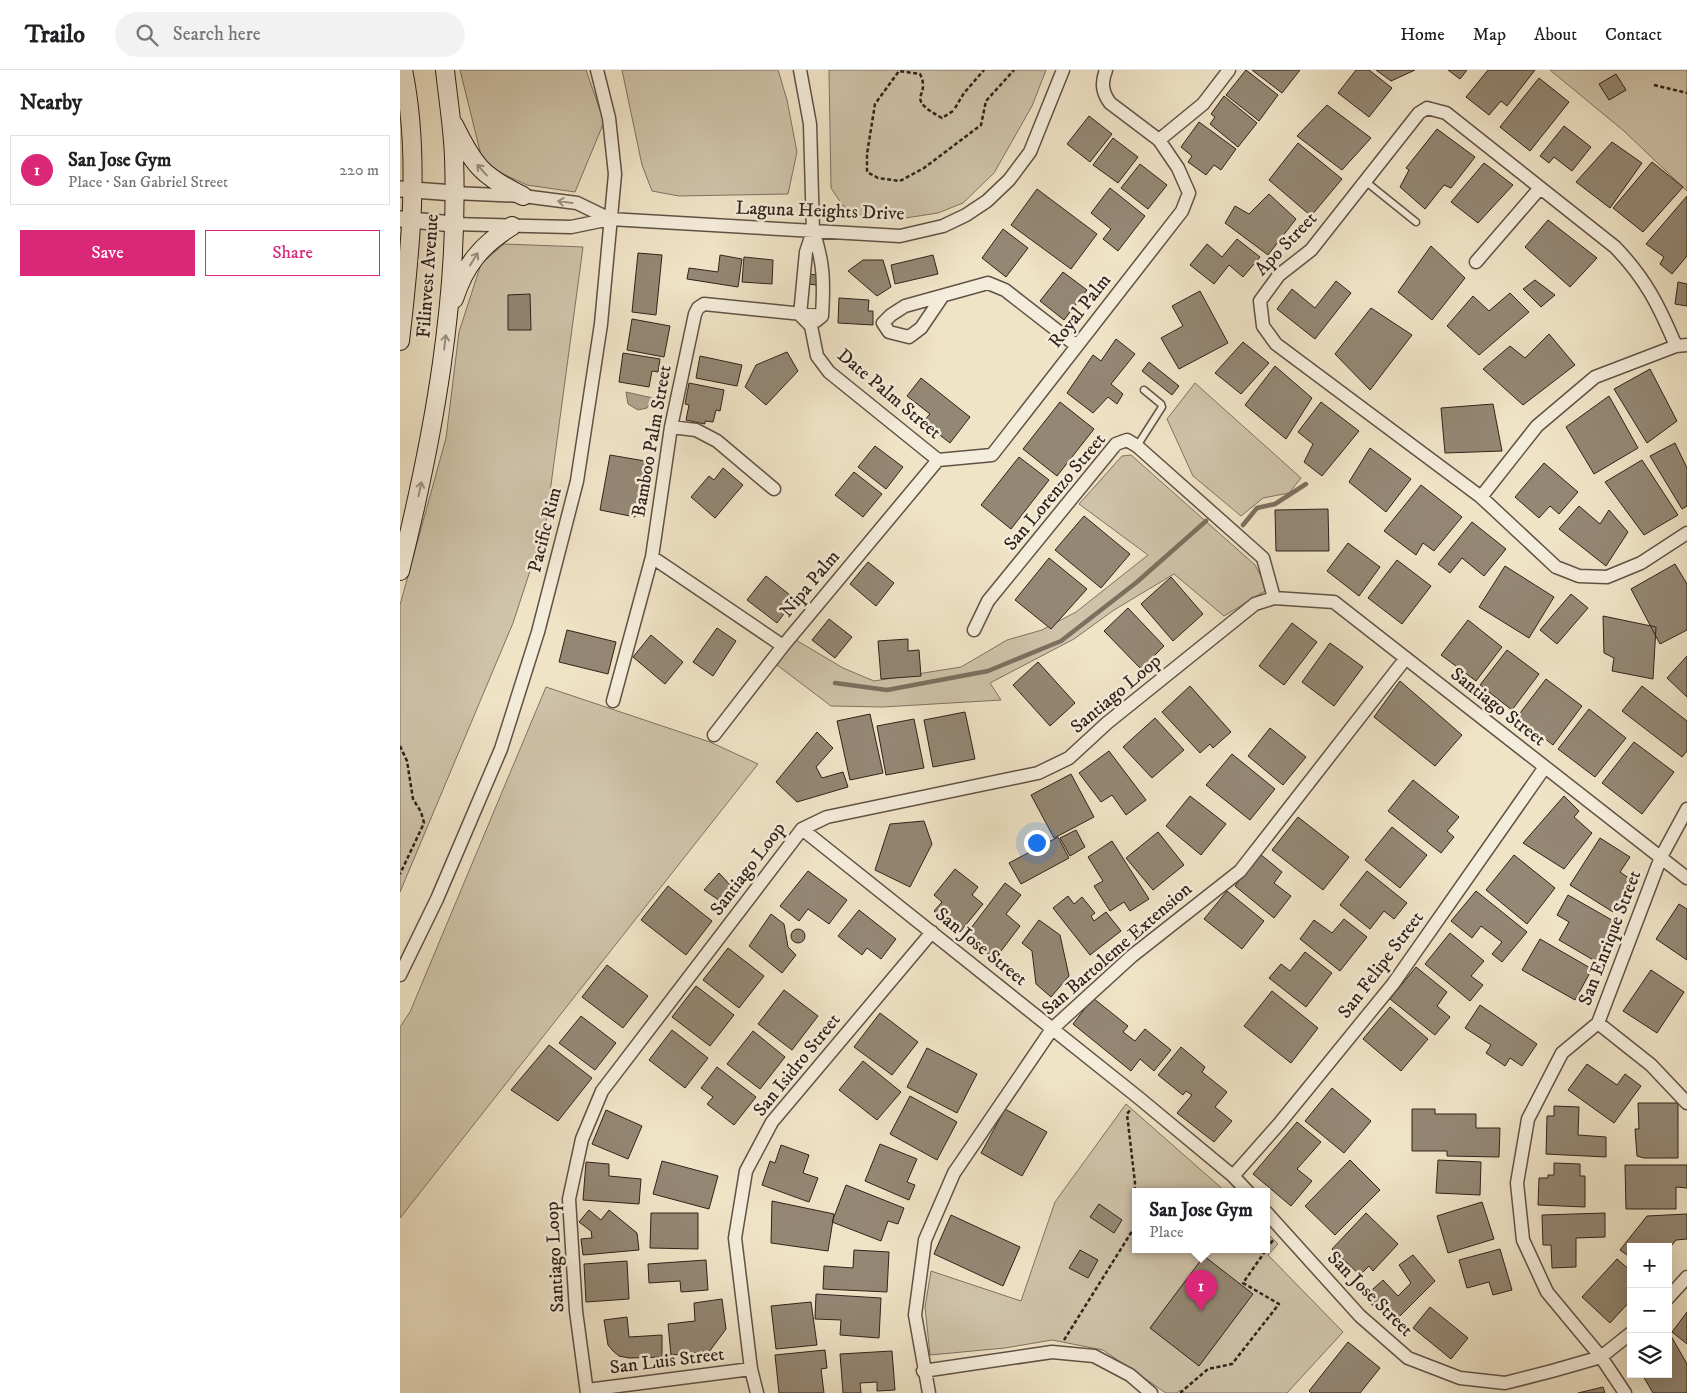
<!DOCTYPE html>
<meta charset="utf-8">
<style>
:root{--surface:#fff;--page:#f2f2f2;--text:#202124;--muted:#757577;--line:#e0e0e0;--accent:#db2777}
body{margin:0;font-family:"IM FELL DW Pica",serif;background:var(--page);color:var(--text)}
.controls{position:absolute;right:15px;bottom:15px;display:grid;overflow:hidden;border-radius:0px;box-shadow:0 5px 20px #0002}
.controls button{width:45px;height:45px;display:grid;place-items:center;padding:0;border:0;border-bottom:1px solid var(--line);background:var(--surface);color:var(--text);font:25px sans-serif}
.you{position:absolute;left:636px;top:772px;width:18px;height:18px;margin:-12px;border:4px solid #fff;border-radius:50%;background:#1a73e8;box-shadow:0 0 0 8px #1a73e833}
.badge{display:grid;place-items:center;width:32px;height:32px;border-radius:50%;background:var(--accent);color:#fff;font-size:16px;font-weight:700}
.pin{position:absolute;translate:-50% -41px;filter:drop-shadow(0 1px 2px #0008)}
.pin::after{content:'';position:absolute;top:26px;width:18px;height:15px;background:inherit;clip-path:polygon(0 0,100% 0,50% 100%)}
.popup{position:absolute;left:732px;top:1118px;width:138px;height:65px;box-sizing:border-box;display:grid;place-content:center;border-radius:0px;background:var(--surface);filter:drop-shadow(0 1px 4px #0005);font-size:16px;white-space:nowrap;color:var(--muted)}
.popup b{font-size:19px;color:var(--text)}
.popup::after{content:'';position:absolute;left:50%;top:100%;margin-left:-10px;border:10px solid transparent;border-top-color:var(--surface)}
.list{margin:0;padding:0;list-style:none}
h2{display:flex;justify-content:space-between;align-items:center;height:65px;margin:0;padding:0 20px;font-size:21px}
h2 small{font-size:16px;font-weight:400;color:var(--muted)}
.list li{display:grid;grid-template-columns:32px 1fr auto;gap:15px;align-items:center;box-sizing:border-box;height:70px;margin:0 10px 10px;padding:0 10px;border:1px solid var(--line);border-radius:0px}
.list b{display:block;font-size:19px;white-space:nowrap}
.list p{margin:0;font-size:16px;white-space:nowrap;color:var(--muted)}
.list em{font-size:16px;font-style:normal;color:var(--muted)}
.actions{display:flex;gap:10px;padding:15px 20px}
.actions a{flex:1;padding:11px 0;border:1px solid var(--accent);border-radius:0px;text-align:center;font-size:18px;color:var(--accent)}
.actions .main{background:var(--accent);color:#fff}
.icon{flex:none;width:28px;height:28px;fill:none;stroke:currentColor;stroke-width:2;stroke-linecap:round;stroke-linejoin:round}
.map{position:relative;flex:none;width:1287px;height:1323px;overflow:hidden}
header{display:flex;align-items:center;gap:30px;box-sizing:border-box;height:70px;padding:0 25px;background:var(--surface);border-bottom:1px solid var(--line)}
header strong{font-size:24px}
nav{display:flex;gap:28px;margin-inline-start:auto;font-size:18px}
.search{width:350px;height:45px;background:var(--page);display:flex;align-items:center;gap:12px;box-sizing:border-box;padding:0 18px;border-radius:28px;color:var(--muted);font-size:19px}
main{display:flex}
aside{flex:1;background:var(--surface)}
.map>svg:first-child{display:block}
</style>
<header>
<strong>Trailo</strong>
<div class="search"><svg class="icon" aria-label="search" viewBox="0 0 24 24"><circle cx="10" cy="10" r="6"/><path d="M15 15l6 6"/></svg>Search here</div>
<nav><a>Home</a><a>Map</a><a>About</a><a>Contact</a></nav>
</header>
<main>
<aside>
<h2>Nearby<small></small></h2>
<ul class="list">
<li><span class="badge">1</span><div><b>San Jose Gym</b><p>Place · San Gabriel Street</p></div><em>220 m</em></li>
</ul>
<div class="actions"><a class="main">Save</a><a>Share</a></div>
</aside>
<div class="map">
<svg width="1287" height="1323" viewBox="0 0 1287 1323">
<rect width="100%" height="100%" fill="#f0e4c7"/>
<filter id="stains"><feTurbulence type="fractalNoise" baseFrequency=".004" numOctaves="4"/><feColorMatrix values="0 0 0 0 .2 0 0 0 0 .09 0 0 0 0 .02 0 0 0 .5 -.17"/></filter>
<radialGradient id="worn" r=".72"><stop offset=".6" stop-color="#630" stop-opacity="0"/><stop offset="1" stop-color="#630" stop-opacity=".3"/></radialGradient>
<path fill="#cfc3aa" stroke="#807262" d="M60 0H186L204 52 175 122 127 115 88 97 81 85Z
M222 0H378L387 30 397 82 388 124 279 126 252 121 242 95Z
M429 0H646L632 36 594 103 563 133 538 143 499 149 464 147 443 136 431 118Z
M1150 0H1287V121L1224 61Z
M104 174 183 177 146 452 113 553 0 822V535L46 368 59 262 81 194Z
M795 313 901 408 889 423 863 428 841 446 793 406 767 349Z
M731 385 855 495 863 510 865 521 824 546 774 504 714 540 674 569 590 613 601 630 483 637 431 636 377 595 396 570 443 598 474 611 561 597 607 570 642 560 676 542 748 485 679 434 722 386Z
M146 617 310 672 358 694 0 1148V957L10 942Z
M726 1034 826 1122H736V1180H866V1162L878 1174 868 1185 943 1262 887 1323H784L780 1320 777 1323H766L703 1280 652 1270 605 1278 530 1285 525 1237 531 1201 621 1231 655 1132Z"/>
<path fill="#afa28d" stroke="#7c6f5f" d="M226 322 253 328 247 338 238 340 228 334Z"/>
<g fill="none" stroke-linecap="round" stroke-linejoin="round">
<path stroke="#7c6f5f" stroke-width="4.5" d="M843 455 857 438 875 434 906 414
M435 613 487 620 588 601 661 571 737 512 806 451"/>
</g>
<path fill="#948774" stroke="#30221b" d="M846 0 878 25 859 51 826 25Z
M852 0H900L882 23Z
M956 0H969L992 18 969 47 938 23Z
M976 0H1015L991 11Z
M1048 0H1067L1060 9Z
M1088 0H1135L1107 36 1101 31 1089 45 1066 27Z
M1216 4 1226 20 1209 30 1199 14Z
M1139 8 1169 32 1130 81 1100 57Z
M824 26 857 53 838 77 810 54 815 47 811 44Z
M927 35 971 68 942 100 897 66Z
M689 46 712 64 690 92 667 74Z
M799 52 836 79 821 100 814 95 806 105 788 92 792 86 781 77Z
M1164 56 1191 77 1172 101 1154 87 1149 93 1140 86Z
M1037 59 1075 87 1051 118 1044 115 1025 139 1000 117 1009 100 1006 98Z
M713 68 738 87 718 113 693 95Z
M1212 72 1242 93 1210 138 1176 112Z
M898 73 942 109 911 146 869 110Z
M1252 92 1283 117 1243 162 1213 138Z
M1084 93 1113 115 1078 153 1051 132Z
M740 94 767 115 748 139 721 118Z
M710 118 745 146 718 181 703 169 711 159 691 143Z
M637 119 697 164 671 199 611 155Z
M869 124 896 149 868 185 825 153 835 136 849 144Z
M1287 126V186L1272 204 1260 194 1264 187 1246 174Z
M1148 150 1197 188 1170 217 1125 177Z
M603 159 628 178 606 207 582 188Z
M837 169 860 187 843 207 829 195 814 214 790 195 807 174 822 187Z
M1031 176 1065 208 1032 250 998 222Z
M238 183 262 185 256 245 232 242Z
M320 185 342 189 338 217 287 209 289 198 318 202Z
M533 185 538 204 495 214 491 195Z
M344 187 373 190 372 214 342 212Z
M463 190H483L491 217 477 226 448 201Z
M663 202 687 220 664 250 640 231Z
M409 204 417 205 416 215 408 214Z
M1135 210 1155 225 1141 237 1123 219Z
M936 211 951 223 915 269 877 239 892 219 915 238Z
M1278 212 1287 214V236L1275 234Z
M800 221 828 273 779 299 761 268 783 256 772 236Z
M1110 223 1129 242 1079 285 1047 256 1073 226 1089 241Z
M130 224 131 260H108V225Z
M439 228 469 230 468 241H473V255L438 253Z
M971 238 1012 265 970 320 935 284Z
M232 249 270 256 264 287 227 280Z
M1149 264 1175 295 1123 335 1083 299 1110 276 1125 288Z
M716 269 735 284 711 314 723 324 717 334 708 327 693 343 667 323 693 285 701 291Z
M843 272 869 293 841 324 815 303Z
M387 282 398 301 366 335 345 317 356 295Z
M223 283 260 289 258 302 252 301 249 317 219 312Z
M300 286 342 295 337 316 296 308Z
M749 292 779 316 772 325 742 301Z
M875 296 912 328 886 369 845 335Z
M1250 299 1277 351 1247 373 1214 319Z
M521 308 570 347 550 373 523 352 530 344 507 326Z
M289 313 324 320 320 341 316 340 313 352 305 351V354L286 350 289 335 285 334Z
M1209 326 1238 378 1194 404 1166 357Z
M660 332 694 359 657 406 623 379Z
M921 332 959 361 922 406 904 392 913 374 898 362Z
M1093 334 1102 381 1045 383 1041 338Z
M1275 373 1287 398V436L1282 439 1250 386Z
M475 376 503 397 486 419 458 397Z
M970 378 1011 409 986 442 949 412Z
M210 385 245 391 235 447 200 440Z
M619 387 649 410 611 459 581 435Z
M1242 390 1278 445 1244 465 1205 412Z
M1144 393 1178 422 1159 444 1150 436 1139 448 1115 427Z
M323 398 343 415 315 448 291 427 309 406 314 410Z
M454 402 482 424 463 447 435 425Z
M1021 415 1062 447 1034 481 1023 473 1016 485 984 461Z
M1179 436 1200 454 1209 440 1228 462 1206 496 1159 459Z
M928 439 929 481H876L875 440Z
M684 446 730 484 701 518 655 480Z
M1072 452 1106 479 1084 506 1062 488 1050 503 1038 494Z
M948 473 980 497 959 526 927 501Z
M649 488 687 519 651 559 615 530Z
M997 490 1031 516 1002 554 968 528Z
M468 492 494 513 476 536 450 514Z
M1275 494 1287 514V560L1260 574 1231 519Z
M1105 496 1154 527 1129 568 1079 537Z
M366 506 395 529 377 553 347 530Z
M771 507 803 544 773 571 741 534Z
M1171 524 1188 538 1157 574 1140 560Z
M728 538 764 576 741 599 704 561Z
M1203 546 1256 557 1253 609 1212 601 1214 588 1204 583Z
M429 549 452 567 435 588 412 570Z
M1068 550 1102 577 1076 611 1041 585Z
M892 553 917 572 884 615 859 596Z
M317 558 336 571 313 606 293 592Z
M167 560 216 572 208 604 159 592Z
M251 565 283 592 265 614 233 587Z
M508 569V581L519 580 521 606 481 609 478 571Z
M930 573 963 597 934 636 902 612Z
M1107 580 1139 604 1112 640 1080 615Z
M1287 586V627L1267 608Z
M638 592 675 633 650 656 613 615Z
M1146 609 1182 636 1153 675 1117 647Z
M1000 611 1062 665 1035 696 974 647Z
M790 616 831 662 813 678 810 674 800 683 762 642Z
M1242 616 1287 651V681L1282 687 1222 641Z
M1189 639 1226 668 1195 707 1158 679Z
M565 642 575 689 533 697 524 650Z
M470 644 483 703 450 710 437 651Z
M755 648 784 680 752 708 723 677Z
M514 649 524 698 486 705 477 656Z
M870 658 906 687 883 715 848 686Z
M417 662 433 678 416 697 422 708 443 702 448 717 397 732 376 712Z
M1234 672 1274 702 1242 744 1202 713Z
M709 681 746 730 726 745 712 725 701 732 679 703Z
M832 684 875 719 850 750 806 715Z
M671 704 694 747 654 768 631 725Z
M1013 710 1059 747 1047 761 1054 767 1041 783 988 741Z
M790 726 826 754 801 785 766 756Z
M1164 726 1179 741 1174 747 1192 763 1164 799 1123 773Z
M898 747 949 787 923 820 872 780Z
M524 751 532 774 510 817 475 800 490 754Z
M992 757 1027 785 1000 818 965 790Z
M676 760 685 777 670 786 660 768Z
M758 762 784 795 753 820 726 788Z
M658 767 669 788 621 814 609 793Z
M1200 768 1230 787 1220 802 1233 811 1213 842 1170 815Z
M712 771 749 829 730 841 724 832 710 841 694 816 703 811 688 787Z
M860 784 882 802 874 813 891 826 874 848 835 816Z
M1114 785 1155 818 1127 854 1086 820Z
M555 799 578 817 572 825 583 834 560 862 534 841 542 832 534 825Z
M408 801 447 830 429 854 408 839 399 851 380 836Z
M967 801 1007 833 994 849 984 841 970 859 940 835Z
M319 803 333 818 323 833 304 820Z
M605 813 621 825 606 844 620 856 595 889 565 866Z
M268 816 312 851 286 885 241 850Z
M827 821 864 851 842 879 804 849Z
M1076 821 1127 862 1102 892 1092 884 1102 872 1081 856 1072 868 1051 851Z
M1168 825 1217 853 1195 891 1159 870 1169 852 1157 845Z
M668 826 674 834 682 827 695 843 691 846 694 851 706 842 721 861 690 885 653 838Z
M1279 834 1287 839V890L1256 869Z
M459 840 496 869 481 889 467 878 462 885 438 866Z
M371 844 384 854 388 877 396 885 382 903 349 876Z
M944 849 967 867 940 901 900 869 914 850 932 863Z
M639 850 660 865 669 906 651 927 636 914 632 881 622 873Z
M391 866a7 7 0 1 1 14 0a7 7 0 1 1-14 0Z
M1050 863 1084 891 1071 906 1083 915 1070 931 1025 894Z
M1140 869 1192 899 1175 930 1122 900Z
M328 878 364 906 339 938 303 910Z
M905 882 932 903 906 937 869 908 881 894 890 901Z
M207 895 248 926 223 958 182 927Z
M1016 897 1047 922 1037 936 1050 947 1035 965 990 929Z
M1251 900 1284 922 1257 963 1223 941Z
M296 916 334 945 310 976 272 947Z
M384 920 418 946 392 980 358 954Z
M872 921 918 958 891 993 844 956Z
M693 928 728 956 723 962 735 971 745 959 771 980 754 1001 740 989 731 1001 673 954Z
M1080 935 1137 974 1122 996 1110 988 1105 996 1086 983 1091 975 1065 958Z
M990 937 1028 969 1001 1001 963 969Z
M480 943 518 972 492 1005 454 977Z
M181 946 216 973 195 1000 159 973Z
M272 960 308 988 285 1018 249 990Z
M353 961 385 987 360 1019 327 994Z
M149 975 192 1008 158 1051 111 1020Z
M781 977 805 997 802 1002 827 1022 815 1037 832 1051 814 1072 777 1043 792 1025 786 1021 783 1025 758 1005Z
M527 978 577 1004 557 1043 507 1017Z
M463 991 501 1022 477 1050 439 1020Z
M1187 994 1217 1015 1225 1004 1241 1016 1214 1053 1168 1020Z
M317 997 356 1027 334 1055 307 1034 313 1027 301 1018Z
M932 1018 971 1051 944 1083 905 1051Z
M510 1026 557 1052 537 1090 490 1064Z
M1238 1033H1278V1088H1244L1237 1086 1235 1059H1239Z
M1154 1036 1179 1037 1178 1065 1206 1067V1087L1146 1084 1147 1046H1154Z
M605 1039 647 1062 622 1106 581 1083Z
M1012 1039H1035V1044H1076V1058H1100L1099 1087 1047 1086V1081H1012Z
M206 1040 242 1056 228 1089 192 1074Z
M897 1052 921 1072 897 1099 912 1111 891 1136 853 1104Z
M480 1074 517 1089 507 1112 515 1115 509 1130 465 1111Z
M381 1075 409 1085 403 1103 418 1108 409 1132 362 1115 370 1091 375 1093Z
M950 1090 980 1120 935 1165 905 1136Z
M1038 1090 1081 1092 1080 1125 1036 1123Z
M262 1091 318 1106 309 1139 253 1124Z
M186 1092 209 1094V1106L241 1109 239 1134 183 1130Z
M1154 1093 1180 1094V1106H1185V1137L1138 1135 1139 1108H1148V1105H1154Z
M1225 1095H1287V1118L1276 1117V1139H1226Z
M446 1115 504 1138 498 1154 488 1151 481 1171 432 1152Z
M372 1131 434 1144 428 1181 371 1173Z
M1082 1132 1094 1169 1048 1183 1037 1146Z
M699 1134 722 1150 714 1163 690 1147Z
M189 1140 201 1150 209 1140 237 1163 239 1180 183 1185 181 1169 192 1168 191 1161 179 1152Z
M251 1143H298V1179L250 1178Z
M966 1143 998 1174 973 1201 969 1196 960 1205 932 1179Z
M1205 1143V1167L1176 1168V1197L1152 1198 1151 1175H1143L1142 1145Z
M1287 1144V1169L1276 1170 1268 1180V1177H1231V1188L1220 1180 1247 1146Z
M551 1145 620 1177 603 1216 534 1184Z
M1100 1179 1112 1220 1093 1225 1089 1212 1067 1218 1059 1190Z
M454 1180 489 1182 487 1222 423 1219 424 1196 453 1198Z
M680 1180 698 1190 688 1208 669 1198Z
M1013 1185 1035 1211 992 1254 964 1227 983 1210 998 1226 1011 1213 999 1195Z
M804 1186 853 1224 799 1296 750 1258Z
M1217 1189 1231 1201V1230L1210 1253 1182 1227Z
M306 1190 308 1220 281 1222 280 1211 249 1213 248 1194Z
M227 1191 229 1229 186 1232 184 1194Z
M416 1224 481 1228 479 1268 440 1265 441 1250 415 1249Z
M322 1229 326 1259 309 1282 271 1285 268 1254 295 1251 294 1233Z
M411 1232 417 1275 376 1279 371 1236Z
M1030 1237 1068 1268 1051 1289 1013 1258Z
M1287 1242V1274L1272 1262Z
M227 1247 229 1267 262 1265V1287L229 1288 219 1286 213 1281 208 1275 204 1250Z
M1271 1266 1287 1294V1323H1253L1242 1304H1268V1267Z
M948 1272 980 1298 960 1323H911L909 1321Z
M425 1280 427 1298 421 1299 424 1323H379L375 1285Z
M492 1281 495 1320 477 1321V1312L460 1313 461 1323H443L440 1284Z
M1203 1317 1205 1323H1178Z"/>
<g fill="none" stroke-linecap="round" stroke-linejoin="round">
<defs>
<path id="service" d="M965 111 1016 152
M737 376 762 337 761 334 744 320"/>
<path id="minor" d="M400 0 410 54 413 161 406 182 400 245 411 256 417 286 429 302 538 390
M759 70 803 34 829 0
M54 123 123 126 177 133 210 149
M53 154 171 157 210 149 500 166 543 156 566 145 587 131 609 110 630 82 663 0
M413 161C424 192 424 213 422 246L416 251
M1076 192 1140 118
M542 227 521 258 509 267 489 262 483 253 491 245 505 236 588 213 605 220 677 276
M1276 276C1259 236 1246 209 1215 177L1046 43 1027 38 1019 43 911 180 879 205 860 231 863 256 876 274 1081 427 1156 497 1179 506 1207 507 1241 493 1287 463
M271 357 296 360 317 371 374 419
M538 390 592 385 782 141 789 123 778 98 759 70 710 33C702 22 701 13 706 0
M1081 427 1137 356 1195 307 1276 276 1287 275
M252 487 383 576
M574 560 588 531 716 374 727 370 737 376 863 488 874 528
M213 631 252 487 271 357 295 244 298 238 304 234 422 246
M314 665 383 576 538 390
M402 759 739 1028 833 1106 848 1122
M0 905 37 829 101 679 138 562 177 411 201 254 215 104 209 48 197 0
M1198 953 1251 995 1287 1033
M833 1106 879 1054 993 914 1145 697
M866 1142 960 1246 1008 1288 1060 1308 1105 1313 1152 1301 1201 1287 1231 1263
M1268 1228 1287 1207
M523 1301 652 1282 694 1286 730 1305 751 1323
M187 1320 351 1299
M187 1323 176 1241 169 1129 182 1069 202 1021 402 759 427 747 638 703 669 688 707 653 855 534 874 528 934 532 1287 808
M357 1323 351 1299 335 1168 346 1101 372 1052 532 862
M529 1323 515 1245 525 1170 554 1103 652 959 732 886 840 801 1006 588
M1225 1323 1201 1287 1147 1222 1123 1170 1117 1113 1128 1049 1162 983 1198 953 1261 787 1287 739"/>
<path id="tertiary" d="M0 119 54 123
M0 149 53 154"/>
<path id="secondary" d="M54 55C74 96 82 106 123 126
M54 229C65 195 81 175 112 156
M0 271C10 184 21 87 3 0
M0 501C34 365 59 227 54 87 53 58 48 29 45 0"/>
</defs>
<use href="#service" stroke="#605246" stroke-width="9"/>
<use href="#minor" stroke="#605246" stroke-width="15"/>
<use href="#tertiary" stroke="#605246" stroke-width="18"/>
<use href="#secondary" stroke="#30221b" stroke-width="20"/>
<path stroke="#30221b" stroke-width="2.5" stroke-dasharray="4 2.5" stroke-linecap="butt" d="M1254 15 1287 23
M555 38 564 23 584 0
M553 41 542 48C502 26 532 28 520 4L499 1 475 34 467 84V102L478 108 500 111 524 98 581 55 586 31 614 0
M0 676 7 691 13 729 21 742 24 753 0 804
M664 1270 734 1158 735 1113 727 1044 731 1039
M780 1323 808 1299 832 1294 879 1234 843 1213 873 1170"/>
<use href="#service" stroke="#f5eddb" stroke-width="6"/>
<use href="#minor" stroke="#f5eddb" stroke-width="12"/>
<use href="#tertiary" stroke="#f5eddb" stroke-width="15"/>
<use href="#secondary" stroke="#f5eddb" stroke-width="18"/>
</g>
<defs><path id="oneway-shaft" d="M-6 0H5M1.5-3L5.5 0L1.5 3" fill="none" stroke-width="1.6" stroke-linecap="round" stroke-linejoin="round" transform="scale(1.25)"/></defs>
<g stroke="#9c9285">
<use href="#oneway-shaft" transform="translate(82 100) rotate(-132)"/>
<use href="#oneway-shaft" transform="translate(165 132) rotate(-172)"/>
<use href="#oneway-shaft" transform="translate(74 189) rotate(-58)"/>
<use href="#oneway-shaft" transform="translate(45 272) rotate(-83)"/>
<use href="#oneway-shaft" transform="translate(20 419) rotate(-78)"/>
</g>
<g text-anchor="middle" dominant-baseline="central" stroke-width="5" stroke-linejoin="round" paint-order="stroke">
<g font-size="19" fill="#30221b" stroke="#f5eddb">
<text transform="translate(420 141) rotate(2)">Laguna Heights Drive</text>
<text transform="translate(886 174) rotate(-46)">Apo Street</text>
<text transform="translate(28 206) rotate(-86)">Filinvest Avenue</text>
<text transform="translate(680 241) rotate(-52)">Royal Palm</text>
<text transform="translate(489 324) rotate(40)">Date Palm Street</text>
<text transform="translate(252 371) rotate(-80)">Bamboo Palm Street</text>
<text transform="translate(655 422) rotate(-50)">San Lorenzo Street</text>
<text transform="translate(145 460) rotate(-76)">Pacific Rim</text>
<text transform="translate(410 514) rotate(-50)">Nipa Palm</text>
<text transform="translate(716 624) rotate(-40)">Santiago Loop</text>
<text transform="translate(1098 637) rotate(38)">Santiago Street</text>
<text transform="translate(348 799) rotate(-53)">Santiago Loop</text>
<text transform="translate(1210 868) rotate(-69)">San Enrique Street</text>
<text transform="translate(581 877) rotate(39)">San Jose Street</text>
<text transform="translate(717 879) rotate(-41)">San Bartoleme Extension</text>
<text transform="translate(981 895) rotate(-53)">San Felipe Street</text>
<text transform="translate(397 995) rotate(-51)">San Isidro Street</text>
<text transform="translate(155 1187) rotate(-93)">Santiago Loop</text>
<text transform="translate(970 1224) rotate(45)">San Jose Street</text>
<text transform="translate(267 1291) rotate(-7)">San Luis Street</text>
</g>
</g>
<rect width="100%" height="100%" filter="url(#stains)"/>
<rect width="100%" height="100%" fill="url(#worn)"/>
</svg>
<div class="controls">
<button>+</button>
<button>−</button>
<button><svg class="icon" aria-label="layers" viewBox="0 0 24 24"><path d="M12 4l9 5-9 5-9-5zM3 14l9 5 9-5"/></svg></button>
</div>
<div class="you"></div>
<div class="pin badge" style="left:801px;top:1241px">1</div>
<div class="popup"><b>San Jose Gym</b>Place</div>
</div>
</main>
